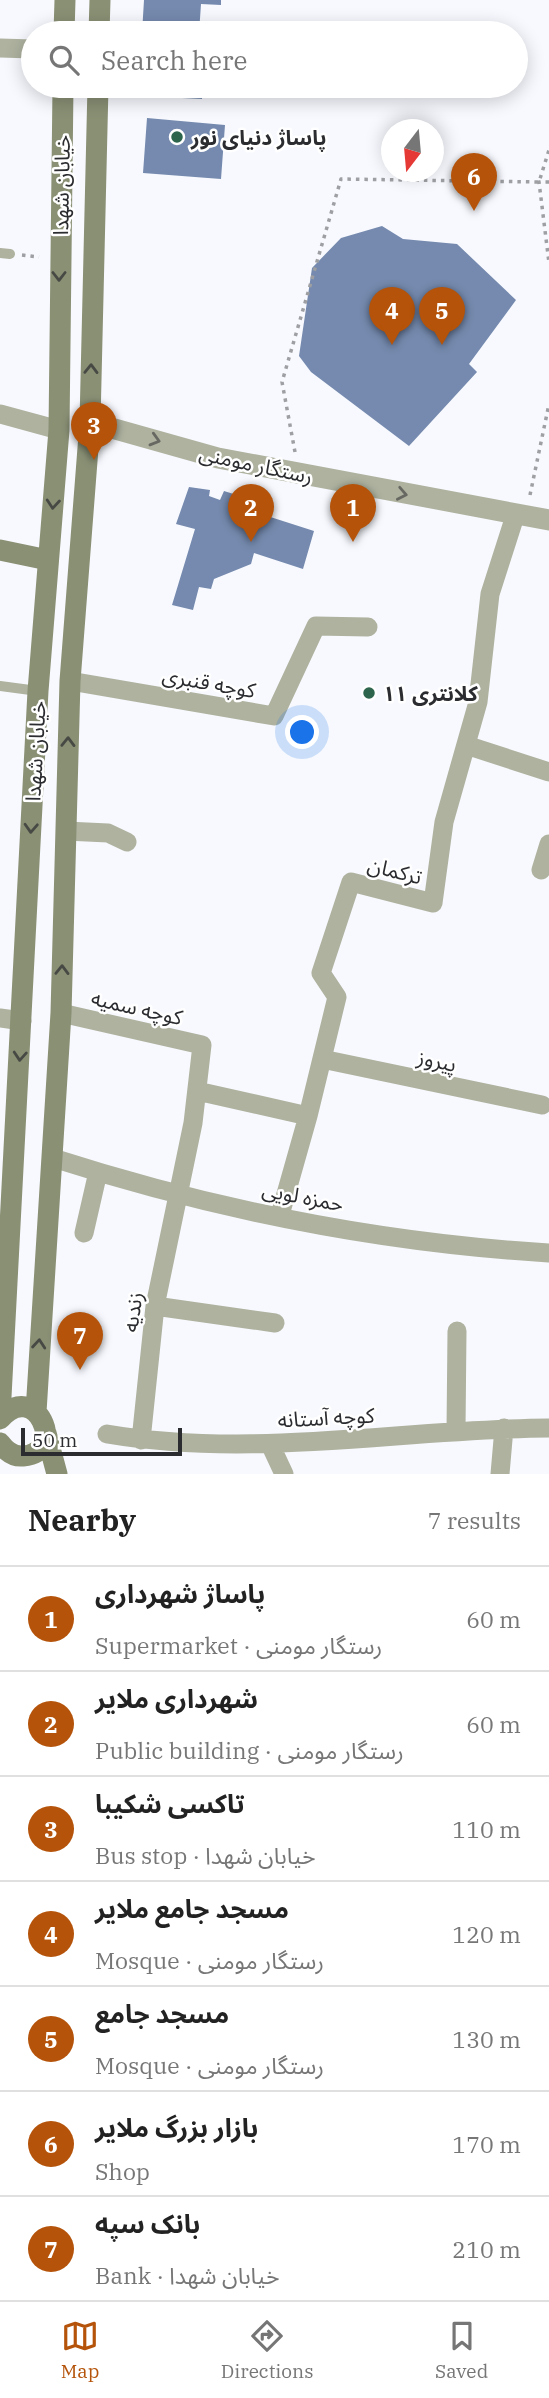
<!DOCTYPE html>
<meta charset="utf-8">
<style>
:root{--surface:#fff;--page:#f2f2f2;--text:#222;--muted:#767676;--line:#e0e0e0;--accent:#b45309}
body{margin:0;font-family:"IBM Plex Serif","Noto Sans Arabic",serif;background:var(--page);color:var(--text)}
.compass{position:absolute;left:381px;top:119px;width:63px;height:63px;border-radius:50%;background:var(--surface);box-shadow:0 4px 18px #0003;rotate:196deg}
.scale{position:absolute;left:21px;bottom:18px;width:161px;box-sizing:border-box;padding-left:7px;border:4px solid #2b2c2f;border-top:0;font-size:19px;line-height:24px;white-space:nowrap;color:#2b2c2f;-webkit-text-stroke:5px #fff;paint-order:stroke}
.you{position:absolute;left:303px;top:733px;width:24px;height:24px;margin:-18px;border:5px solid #fff;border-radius:50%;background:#1a73e8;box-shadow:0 0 0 10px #1a73e833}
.badge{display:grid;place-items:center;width:46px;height:46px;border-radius:50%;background:var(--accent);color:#fff;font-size:23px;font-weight:700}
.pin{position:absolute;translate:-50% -58px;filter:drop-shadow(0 2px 4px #0008)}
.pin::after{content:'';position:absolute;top:37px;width:24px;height:21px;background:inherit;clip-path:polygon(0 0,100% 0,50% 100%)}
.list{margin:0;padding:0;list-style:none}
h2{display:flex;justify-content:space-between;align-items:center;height:91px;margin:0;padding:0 28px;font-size:30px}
h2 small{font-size:23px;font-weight:400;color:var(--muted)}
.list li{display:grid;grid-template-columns:46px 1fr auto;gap:21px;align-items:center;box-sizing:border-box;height:105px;padding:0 28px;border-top:2px solid var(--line)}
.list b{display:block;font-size:26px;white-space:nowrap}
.list p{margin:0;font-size:23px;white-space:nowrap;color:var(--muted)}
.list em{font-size:23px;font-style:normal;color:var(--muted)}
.icon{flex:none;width:38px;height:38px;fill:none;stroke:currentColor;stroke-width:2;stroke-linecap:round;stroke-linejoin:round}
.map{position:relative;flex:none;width:549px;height:1474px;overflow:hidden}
.search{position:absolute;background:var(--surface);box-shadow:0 4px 18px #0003;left:21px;right:21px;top:21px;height:77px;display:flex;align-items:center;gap:18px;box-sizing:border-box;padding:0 24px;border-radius:38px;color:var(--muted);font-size:26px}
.sheet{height:826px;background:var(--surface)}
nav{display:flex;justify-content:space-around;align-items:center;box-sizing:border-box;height:98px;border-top:2px solid var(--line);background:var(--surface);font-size:19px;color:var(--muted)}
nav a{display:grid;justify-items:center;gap:4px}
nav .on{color:var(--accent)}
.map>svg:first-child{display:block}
</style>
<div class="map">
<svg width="549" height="1474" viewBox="0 0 549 1474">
<rect width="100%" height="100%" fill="#f7f9fe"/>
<path fill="#758aae" d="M144 0H221V5L201 4 199 33H142Z
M143 86H202V99L142 96Z
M147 118 225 125 221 179 143 173Z
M382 226 403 239 457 244 516 300 469 364 477 372 409 446 311 372 299 356 312 268 341 238Z
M189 487 210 490 209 496 220 500 224 491 256 501 252 511 314 531 303 569 254 553 251 564 214 579 211 589 199 587 193 610 172 605 195 529 176 524Z"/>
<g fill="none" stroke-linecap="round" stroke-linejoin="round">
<path stroke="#9e9fa3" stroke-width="3.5" stroke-dasharray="3.5 5" stroke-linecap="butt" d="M549 182H539L549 263
M22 255 39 257
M295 452 282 382 341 179 539 182 549 150
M530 495 549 404"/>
<path stroke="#aeb29f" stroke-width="10" d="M0 253 10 254
M0 686 38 691"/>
<path stroke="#aeb29f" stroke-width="19" d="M0 48 33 49
M0 414 59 430
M70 681 274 716 316 626 368 627
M466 745 549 772
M66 831 108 833 127 842
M541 870 549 844
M61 1013 202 1045 193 1123 155 1306 141 1440
M0 1018 22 1021
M322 1059 542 1105
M197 1091 308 1116 337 997 321 973 351 882 433 903 444 822 478 702 490 594 515 516
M53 1158C212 1209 382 1243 549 1253
M280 1215 308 1116
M84 1233 98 1172
M155 1306 275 1323
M456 1430 457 1331
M107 1434C254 1459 401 1429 549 1428
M270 1444 284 1474
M500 1474 504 1428"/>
<path stroke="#aeb29f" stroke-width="21" d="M90 422 218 458 549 520"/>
<path stroke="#899074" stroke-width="21" d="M64 33 65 0
M99 33 100 0
M0 550 48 560
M36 1412 61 1013 70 681 90 422 98 86
M0 1416 38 691 59 430 63 86
M0 1419C35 1378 69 1452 23 1456 13 1457 6 1451 0 1443
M46 1433 57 1474"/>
</g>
<defs><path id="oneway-chevron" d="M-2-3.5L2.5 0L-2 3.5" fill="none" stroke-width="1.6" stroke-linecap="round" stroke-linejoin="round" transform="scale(1.75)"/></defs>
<g stroke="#474a44">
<use href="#oneway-chevron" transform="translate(59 276) rotate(90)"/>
<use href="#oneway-chevron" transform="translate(91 369) rotate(-89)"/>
<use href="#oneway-chevron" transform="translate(53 504) rotate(95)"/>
<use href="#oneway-chevron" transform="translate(68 742) rotate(-89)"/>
<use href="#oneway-chevron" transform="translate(31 828) rotate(93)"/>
<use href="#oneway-chevron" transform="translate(62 970) rotate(-89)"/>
<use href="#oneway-chevron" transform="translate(20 1056) rotate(94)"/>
<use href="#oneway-chevron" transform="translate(39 1344) rotate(-85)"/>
</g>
<g stroke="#666861">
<use href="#oneway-chevron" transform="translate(155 440) rotate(16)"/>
<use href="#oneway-chevron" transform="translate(402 494) rotate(11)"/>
</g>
<g fill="#2c654c" stroke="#fff" stroke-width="2.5">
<circle cx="177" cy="137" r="7"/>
<circle cx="369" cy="693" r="7"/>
</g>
<g text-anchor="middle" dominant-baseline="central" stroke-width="5" stroke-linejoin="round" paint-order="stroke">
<g font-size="21" font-weight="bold" fill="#2b2c2f" stroke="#fff" text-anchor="start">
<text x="191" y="137">پاساژ دنیای نور</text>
<text x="383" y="693">کلانتری ۱۱</text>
</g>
<g font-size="21" fill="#2b2c2f" stroke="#fff">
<text transform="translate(61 185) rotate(-89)">خیابان شهدا</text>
<text transform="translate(256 464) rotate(12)">رستگار مومنی</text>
<text transform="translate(209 682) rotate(10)">کوچه قنبری</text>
<text transform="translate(35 751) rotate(-87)">خیابان شهدا</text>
<text transform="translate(395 870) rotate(14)">ترکمان</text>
<text transform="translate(137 1007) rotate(13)">کوچه سمیه</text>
<text transform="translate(437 1060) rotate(12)">پیروز</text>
<text transform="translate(303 1196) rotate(11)">حمزه لویی</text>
<text transform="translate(132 1312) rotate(-82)">زندیه</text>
<text transform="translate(326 1417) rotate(-3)">کوچه آستانه</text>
</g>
</g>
</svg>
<svg class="compass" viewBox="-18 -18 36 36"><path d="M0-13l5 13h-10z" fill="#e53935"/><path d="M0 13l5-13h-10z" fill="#767676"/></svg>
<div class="scale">50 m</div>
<div class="you"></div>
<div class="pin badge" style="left:353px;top:542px">1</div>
<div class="pin badge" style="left:251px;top:542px">2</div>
<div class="pin badge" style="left:94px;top:460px">3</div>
<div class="pin badge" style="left:392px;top:345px">4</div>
<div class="pin badge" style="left:442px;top:345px">5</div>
<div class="pin badge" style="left:474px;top:211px">6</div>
<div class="pin badge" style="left:80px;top:1370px">7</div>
<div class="search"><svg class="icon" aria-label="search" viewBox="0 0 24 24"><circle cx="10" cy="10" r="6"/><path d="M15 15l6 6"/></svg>Search here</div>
</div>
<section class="sheet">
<h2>Nearby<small>7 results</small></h2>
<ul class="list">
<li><span class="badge">1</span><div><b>پاساژ شهرداری</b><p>Supermarket · رستگار مومنی</p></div><em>60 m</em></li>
<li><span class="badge">2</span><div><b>شهرداری ملایر</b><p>Public building · رستگار مومنی</p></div><em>60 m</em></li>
<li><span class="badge">3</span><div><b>تاکسی شکیبا</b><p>Bus stop · خیابان شهدا</p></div><em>110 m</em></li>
<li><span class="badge">4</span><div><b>مسجد جامع ملایر</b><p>Mosque · رستگار مومنی</p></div><em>120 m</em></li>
<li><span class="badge">5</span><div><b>مسجد جامع</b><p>Mosque · رستگار مومنی</p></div><em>130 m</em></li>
<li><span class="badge">6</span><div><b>بازار بزرگ ملایر</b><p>Shop</p></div><em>170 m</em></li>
<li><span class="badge">7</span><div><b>بانک سپه</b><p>Bank · خیابان شهدا</p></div><em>210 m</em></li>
</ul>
</section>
<nav>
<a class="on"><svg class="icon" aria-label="map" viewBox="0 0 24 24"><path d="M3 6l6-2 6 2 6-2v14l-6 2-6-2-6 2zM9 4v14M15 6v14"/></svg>Map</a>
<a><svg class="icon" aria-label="directions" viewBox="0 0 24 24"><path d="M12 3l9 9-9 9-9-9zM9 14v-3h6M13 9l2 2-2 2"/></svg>Directions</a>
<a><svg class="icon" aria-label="saved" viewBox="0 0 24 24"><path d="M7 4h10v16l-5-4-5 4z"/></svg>Saved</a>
</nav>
